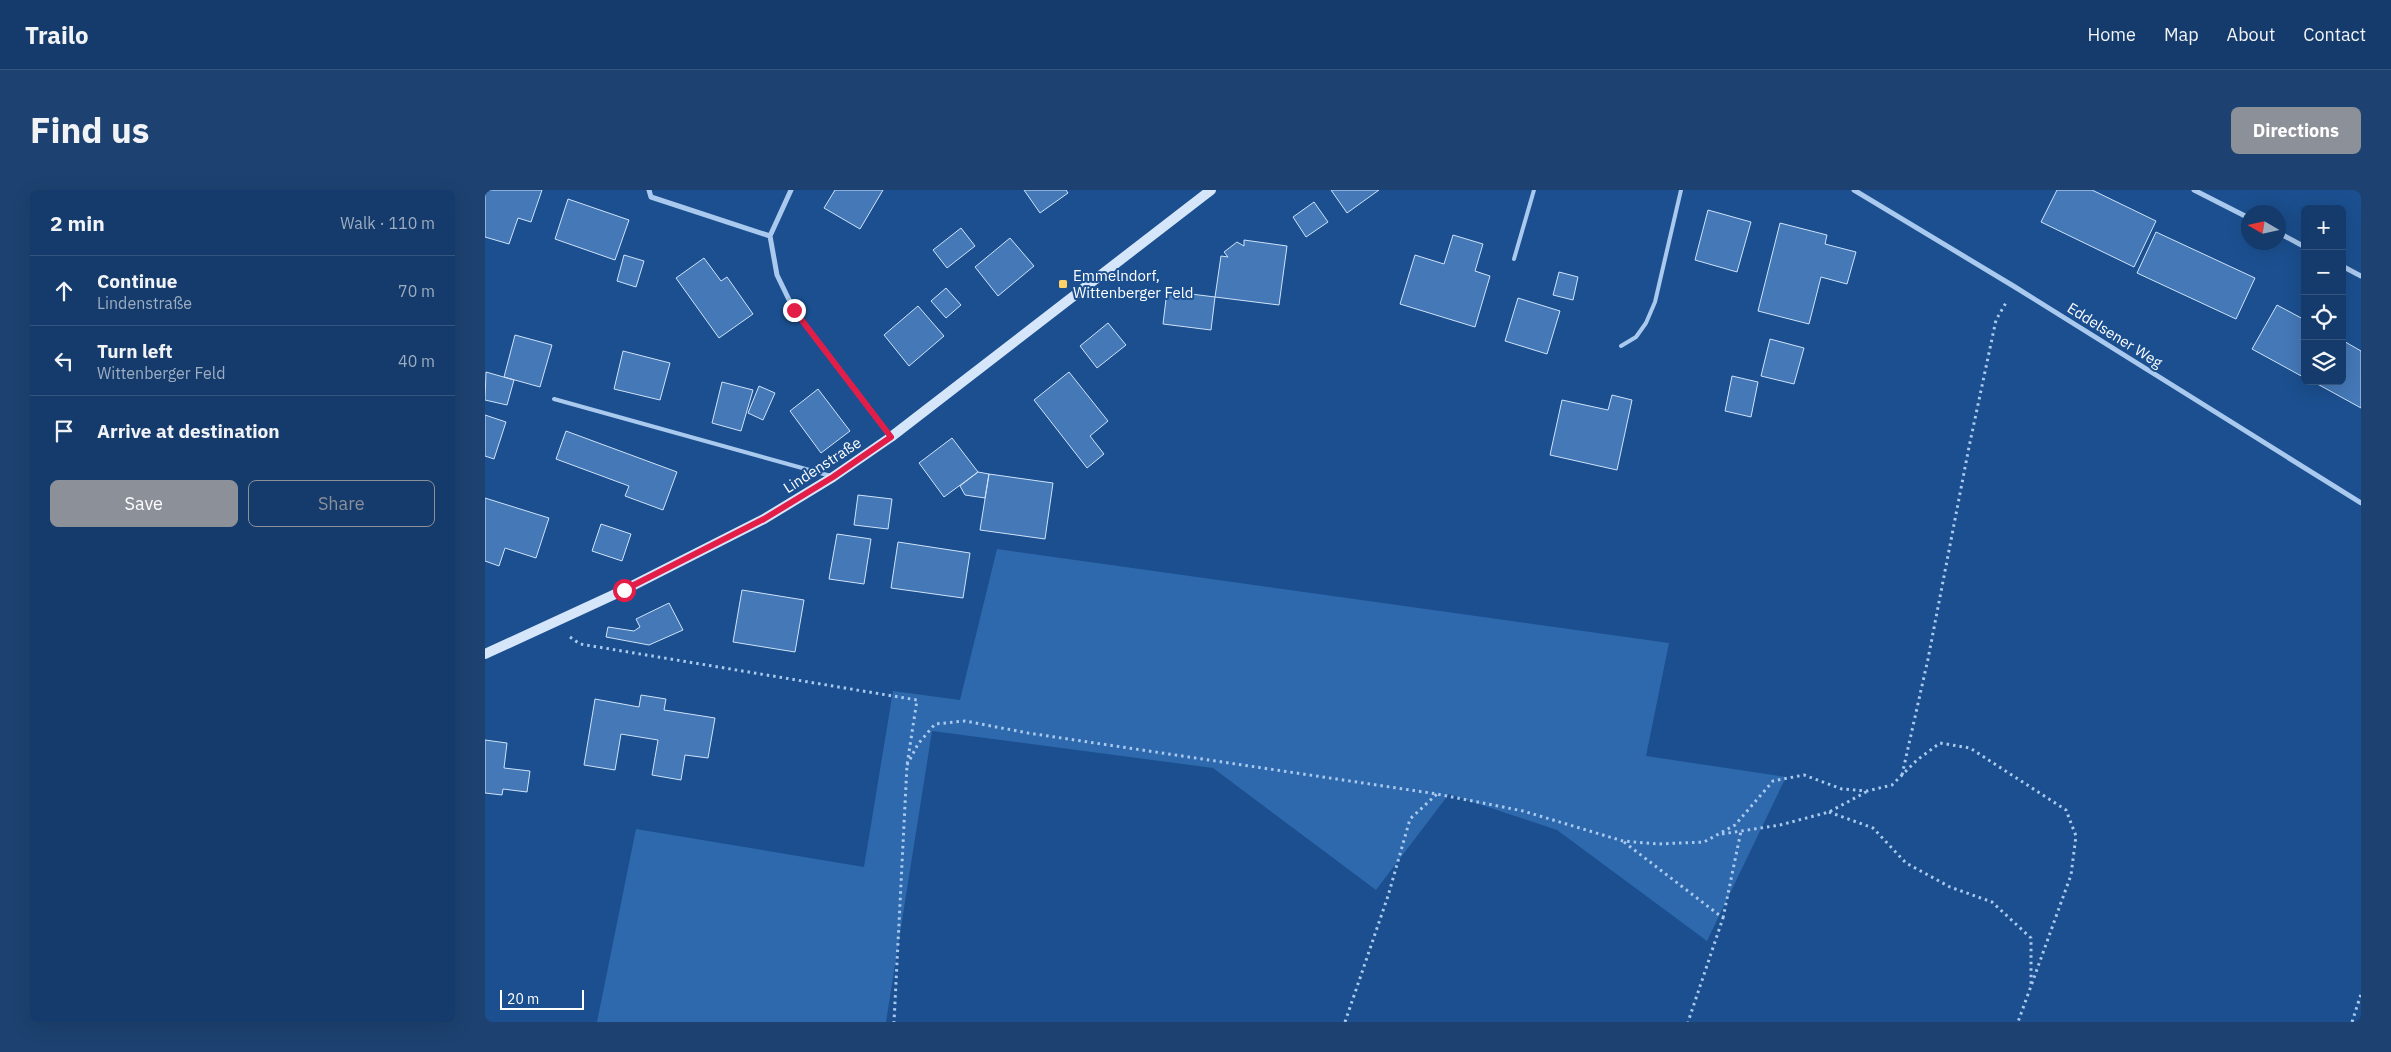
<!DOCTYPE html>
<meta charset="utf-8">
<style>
:root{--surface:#143b6b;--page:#1d4271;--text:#f1f3f6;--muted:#9dadc1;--line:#33557e;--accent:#8c9099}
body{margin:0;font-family:"IBM Plex Sans",sans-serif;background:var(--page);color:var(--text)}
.controls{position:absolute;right:15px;top:15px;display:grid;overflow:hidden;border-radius:8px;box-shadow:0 5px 20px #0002}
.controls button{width:45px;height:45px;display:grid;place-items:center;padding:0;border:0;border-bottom:1px solid var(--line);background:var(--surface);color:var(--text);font:25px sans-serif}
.compass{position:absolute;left:1756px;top:15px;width:45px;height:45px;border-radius:50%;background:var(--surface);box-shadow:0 5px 20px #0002;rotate:279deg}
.scale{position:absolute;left:15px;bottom:12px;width:84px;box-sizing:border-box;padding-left:5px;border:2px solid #fff;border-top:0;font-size:14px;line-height:18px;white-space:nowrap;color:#fff;-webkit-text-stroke:4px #1b4f8f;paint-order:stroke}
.stop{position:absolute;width:15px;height:15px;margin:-11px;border:4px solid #e11d48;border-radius:50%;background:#fff}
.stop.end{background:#e11d48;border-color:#fff;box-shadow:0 1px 5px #0008}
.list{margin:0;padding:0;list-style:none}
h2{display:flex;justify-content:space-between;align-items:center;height:65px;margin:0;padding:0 20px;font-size:21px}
h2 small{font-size:16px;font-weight:400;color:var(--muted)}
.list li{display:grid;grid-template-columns:32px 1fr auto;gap:15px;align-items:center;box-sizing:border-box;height:70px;padding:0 20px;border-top:1px solid var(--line)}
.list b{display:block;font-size:19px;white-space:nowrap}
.list p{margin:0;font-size:16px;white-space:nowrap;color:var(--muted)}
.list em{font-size:16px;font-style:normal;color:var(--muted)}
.actions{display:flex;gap:10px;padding:15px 20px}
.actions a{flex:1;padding:11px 0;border:1px solid var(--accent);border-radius:8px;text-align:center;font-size:18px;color:var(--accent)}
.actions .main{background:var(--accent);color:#fff}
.icon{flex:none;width:28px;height:28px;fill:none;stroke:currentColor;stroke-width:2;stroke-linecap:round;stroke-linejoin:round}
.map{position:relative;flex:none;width:1876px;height:832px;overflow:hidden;border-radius:8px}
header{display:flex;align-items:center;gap:30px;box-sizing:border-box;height:70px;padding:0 25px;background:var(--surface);border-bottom:1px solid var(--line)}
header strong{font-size:24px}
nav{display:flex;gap:28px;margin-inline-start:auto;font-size:18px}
.intro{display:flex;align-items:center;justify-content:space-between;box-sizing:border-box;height:120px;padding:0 30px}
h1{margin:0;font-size:35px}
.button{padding:12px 22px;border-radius:8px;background:var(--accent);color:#fff;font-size:18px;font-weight:700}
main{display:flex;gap:30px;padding:0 30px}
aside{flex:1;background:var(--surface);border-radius:8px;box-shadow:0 5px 20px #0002}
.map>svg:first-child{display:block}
</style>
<header>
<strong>Trailo</strong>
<nav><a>Home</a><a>Map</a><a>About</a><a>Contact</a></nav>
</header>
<div class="intro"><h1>Find us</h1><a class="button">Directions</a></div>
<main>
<aside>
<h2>2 min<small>Walk · 110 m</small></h2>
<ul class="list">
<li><svg class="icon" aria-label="ahead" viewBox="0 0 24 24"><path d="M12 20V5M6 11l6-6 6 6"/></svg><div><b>Continue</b><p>Lindenstraße</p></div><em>70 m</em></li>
<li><svg class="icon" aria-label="left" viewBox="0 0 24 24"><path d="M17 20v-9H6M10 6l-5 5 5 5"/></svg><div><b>Turn left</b><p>Wittenberger Feld</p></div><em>40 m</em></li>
<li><svg class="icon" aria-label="arrive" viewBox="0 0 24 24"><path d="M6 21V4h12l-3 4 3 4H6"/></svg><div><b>Arrive at destination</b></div></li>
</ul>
<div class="actions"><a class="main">Save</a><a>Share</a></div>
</aside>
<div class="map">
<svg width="1876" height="832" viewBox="0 0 1876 832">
<rect width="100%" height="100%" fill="#1b4f8f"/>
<path fill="#2e69ad" d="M512 359 1184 453 1161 566 1301 587 1222 751 1072 640 964 604 891 700 728 578 447 541 401 832H112L151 639 379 677 408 501 475 510Z"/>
<path fill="#4478b7" stroke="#cfe3fa" d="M0 0H57L46 32 33 28 24 54 0 47Z
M350 0H398L375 39 339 18Z
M539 0H581L583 3 555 23Z
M846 0H894L862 23Z
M1572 0H1607L1671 31 1649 77 1556 32Z
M83 9 144 30 130 70 70 49Z
M829 12 843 32 821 47 808 27Z
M1223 20 1266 32 1252 82 1210 70Z
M1295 33 1342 45 1340 54 1371 62 1362 94 1336 87 1324 134 1273 121Z
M476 38 490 56 462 78 448 60Z
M1671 42 1770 88 1751 129 1652 83Z
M968 45 998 54 990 81 1005 86 990 137 915 114 930 65 959 74Z
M525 48 549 76 513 106 490 77Z
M759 50 802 56 794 115 730 107 736 66 743 67 739 62 752 52 759 56Z
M139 65 159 71 151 97 132 91Z
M219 68 236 91 242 87 268 124 234 148 191 88Z
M1074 82 1093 87 1088 110 1068 105Z
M461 98 476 115 461 128 446 111Z
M682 101 730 107 726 140 678 134Z
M1033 108 1075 121 1062 164 1020 151Z
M1792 115 1820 130V188L1767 159Z
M433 116 459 146 424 176 399 145Z
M623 133 641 155 612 178 595 156Z
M30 145 67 155 55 197 19 187Z
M1285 149 1319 158 1309 194 1276 186Z
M1857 150 1876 161V218L1827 191H1857Z
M138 161 185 173 175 210 129 199Z
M1 182 29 190 22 215 0 210Z
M584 182 623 231 605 246 619 264 602 278 549 210Z
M1247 186 1273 192 1266 227 1240 221Z
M237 192 268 200 256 241 227 233Z
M274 196 290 203 278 230 263 223Z
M333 199 365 241 336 263 305 221Z
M1127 205 1147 210 1132 280 1065 265 1077 210 1123 220Z
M0 225 21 232 9 269 0 266Z
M81 241 192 282 178 320 140 306 144 296 71 269Z
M467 248 493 282 459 307 434 273Z
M493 282 504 284 500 308 480 305 475 296Z
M504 284 568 293 560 349 495 340Z
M373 305 407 309 403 339 369 335Z
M0 308 64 328 51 368 20 358 14 376 0 371Z
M116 334 146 344 137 371 107 361Z
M352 344 386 349 379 394 344 389Z
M413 352 485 363 478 408 406 398Z
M257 400 319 410 310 462 248 452Z
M184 413 198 440 164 455 121 447 123 437 149 441 155 437 151 429Z
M156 505 181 509 179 520 230 528 223 568 200 565 196 590 167 585 173 550 136 544 130 580 99 575 110 509 154 517Z
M0 550 22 553 19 578 45 581 42 602 18 599 17 605 0 603Z"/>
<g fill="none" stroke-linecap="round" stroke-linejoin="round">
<path stroke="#a9c9ee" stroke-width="3" stroke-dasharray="2.5 4" stroke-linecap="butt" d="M85 447 95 454 432 510 422 575 409 832
M422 575 433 554 450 534 480 531 543 543 952 604 1038 621 1138 651 1173 654 1219 652 1250 635 1288 591 1319 585 1357 599 1382 601 1407 595 1432 570 1455 553 1485 558 1581 620 1591 646 1586 685 1546 796
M1417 585 1443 469 1484 257 1511 130 1522 111
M1344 622 1388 638 1421 673 1465 697 1507 712 1546 748V796L1533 832
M1237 644 1295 635 1344 622 1381 602
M1139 652 1238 728 1203 832
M1238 728 1256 641
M860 832 903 706 925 629 952 604
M1867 832 1876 804"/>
<path stroke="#a9c9ee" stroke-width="4" d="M1029 69 1049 0
M1136 156 1151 147 1161 133 1170 112 1196 0
M69 209 346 286"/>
<path stroke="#a9c9ee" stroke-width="5" d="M164 0 166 7 285 46
M306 0 285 46 292 85 309 120 406 247
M1369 0 1530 97 1876 313
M1709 0 1764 28
M1794 43 1820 57
M1857 76 1876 86"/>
<path stroke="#d6e6fa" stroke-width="10" d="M0 464 139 400 279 329 348 287 406 247 726 0"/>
</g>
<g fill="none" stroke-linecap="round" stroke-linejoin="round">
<path stroke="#e11d48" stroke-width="6" d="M139 400 279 329 348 287 406 247 309 120"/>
</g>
<rect fill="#ffd166" stroke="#1b4f8f" stroke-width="2" x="573" y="89" width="10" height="10" rx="2.5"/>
<g text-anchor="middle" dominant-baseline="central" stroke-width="4" stroke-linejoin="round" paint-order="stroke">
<g font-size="15" fill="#fff" stroke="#1b4f8f" text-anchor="start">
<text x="588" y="85">Emmelndorf,<tspan x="588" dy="17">Wittenberger Feld</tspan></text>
</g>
<g font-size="15" fill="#fff" stroke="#1b4f8f">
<text transform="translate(1630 145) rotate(32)">Eddelsener Weg</text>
<text transform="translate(337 275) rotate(-33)">Lindenstraße</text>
</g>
</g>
</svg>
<div class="controls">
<button>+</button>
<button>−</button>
<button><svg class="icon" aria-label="locate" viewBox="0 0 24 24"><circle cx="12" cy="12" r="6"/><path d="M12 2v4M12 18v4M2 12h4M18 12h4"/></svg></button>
<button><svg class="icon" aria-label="layers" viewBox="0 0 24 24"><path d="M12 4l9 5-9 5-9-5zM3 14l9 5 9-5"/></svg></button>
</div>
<svg class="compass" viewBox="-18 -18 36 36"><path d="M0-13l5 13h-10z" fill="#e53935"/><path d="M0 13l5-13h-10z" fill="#9dadc1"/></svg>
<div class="scale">20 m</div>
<div class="stop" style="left:139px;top:400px"></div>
<div class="stop end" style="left:309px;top:120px"></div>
</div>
</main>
